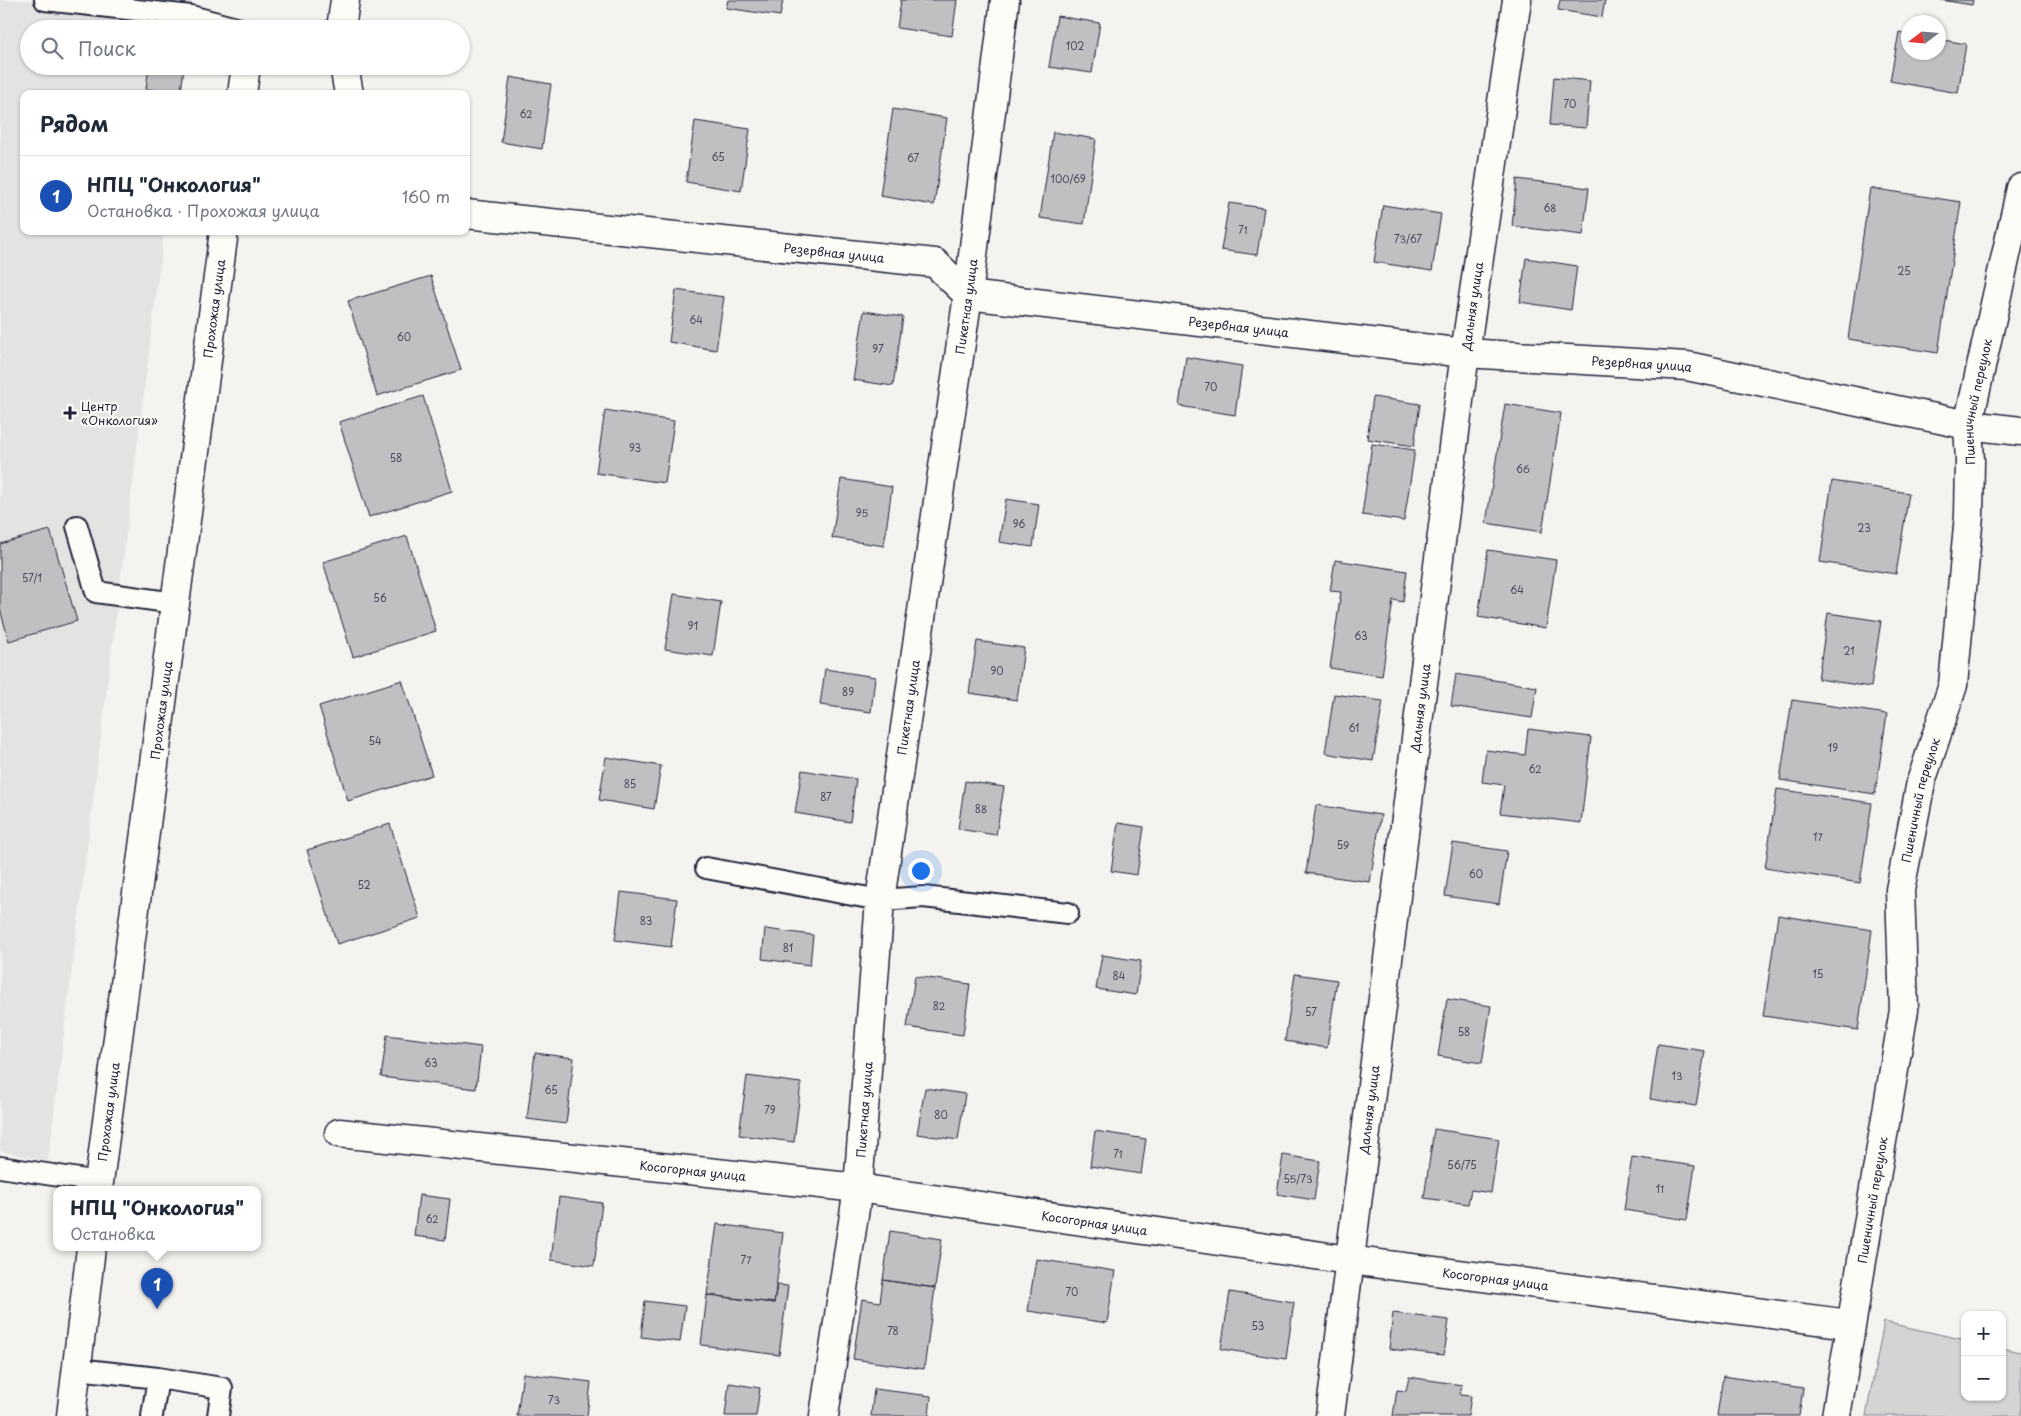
<!DOCTYPE html>
<html lang="ru">
<meta charset="utf-8">
<style>
:root{--surface:#fff;--page:#f6f6f7;--text:#1f2937;--muted:#747a83;--line:#e0e1e3;--accent:#d93025}
body{margin:0;font-family:"Playpen Sans",sans-serif;background:var(--page);color:var(--text)}
.controls{position:absolute;right:15px;bottom:15px;display:grid;overflow:hidden;border-radius:10px;box-shadow:0 1px 4px #0004}
.controls button{width:45px;height:45px;display:grid;place-items:center;padding:0;border:0;border-bottom:1px solid var(--line);background:var(--surface);color:var(--text);font:25px sans-serif}
.compass{position:absolute;left:1901px;top:15px;width:45px;height:45px;border-radius:50%;background:var(--surface);box-shadow:0 1px 4px #0004;rotate:254deg}
.you{position:absolute;left:920px;top:870px;width:18px;height:18px;margin:-12px;border:4px solid #fff;border-radius:50%;background:#1a73e8;box-shadow:0 0 0 8px #1a73e833}
.badge{display:grid;place-items:center;width:32px;height:32px;border-radius:50%;background:var(--accent);color:#fff;font-size:16px;font-weight:700}
.pin{position:absolute;translate:-50% -41px;filter:drop-shadow(0 1px 2px #0008)}
.pin::after{content:'';position:absolute;top:26px;width:18px;height:15px;background:inherit;clip-path:polygon(0 0,100% 0,50% 100%)}
.popup{position:absolute;left:53px;top:1186px;width:208px;height:65px;box-sizing:border-box;display:grid;place-content:center;border-radius:10px;background:var(--surface);filter:drop-shadow(0 1px 4px #0005);font-size:16px;white-space:nowrap;color:var(--muted)}
.popup b{font-size:19px;color:var(--text)}
.popup::after{content:'';position:absolute;left:50%;top:100%;margin-left:-10px;border:10px solid transparent;border-top-color:var(--surface)}
.list{margin:0;padding:0;list-style:none}
h2{display:flex;justify-content:space-between;align-items:center;height:65px;margin:0;padding:0 20px;font-size:21px}
h2 small{font-size:16px;font-weight:400;color:var(--muted)}
.list li{display:grid;grid-template-columns:32px 1fr auto;gap:15px;align-items:center;box-sizing:border-box;height:80px;padding:0 20px;border-top:1px solid var(--line)}
.list b{display:block;font-size:19px;white-space:nowrap}
.list p{margin:0;font-size:16px;white-space:nowrap;color:var(--muted)}
.list em{font-size:16px;font-style:normal;color:var(--muted)}
.icon{flex:none;width:28px;height:28px;fill:none;stroke:currentColor;stroke-width:2;stroke-linecap:round;stroke-linejoin:round}
.map{position:relative;flex:none;width:2021px;height:1416px;overflow:hidden}
.search{position:absolute;background:var(--surface);box-shadow:0 1px 4px #0004;left:20px;top:20px;width:450px;height:55px;display:flex;align-items:center;gap:12px;box-sizing:border-box;padding:0 18px;border-radius:28px;color:var(--muted);font-size:19px}
.panel{position:absolute;background:var(--surface);box-shadow:0 1px 4px #0004;left:20px;top:90px;width:450px;height:145px;border-radius:10px}
.map>svg:first-child{display:block}
</style>
<div class="map">
<svg width="2021" height="1416" viewBox="0 0 2021 1416">
<rect width="100%" height="100%" fill="#f4f3ef"/>
<filter id="ink" filterUnits="userSpaceOnUse"><feTurbulence type="fractalNoise" baseFrequency=".02" numOctaves="2"/><feDisplacementMap in="SourceGraphic" scale="10" xChannelSelector="R" yChannelSelector="G"/><feConvolveMatrix kernelMatrix="1 2 1 2 8 2 1 2 1" color-interpolation-filters="sRGB"/></filter>
<g filter="url(#ink)">
<path fill="#e4e3e2" d="M0 0H192L190 29H29V66H184L181 94H24V231H164L48 1161 0 1151Z"/>
<path fill="#d5d4d5" stroke="#7c7b88" d="M1884 1322 1965 1340V1397H2002V1348L2021 1352V1416H1866Z"/>
<path fill="#c0bfc2" stroke="#22223b" d="M728 0H783L780 16 726 8Z
M901 0H957L952 36 897 28Z
M1560 0H1605L1602 17 1558 10Z
M1941 0H1973L1972 5Z
M1057 16 1100 23 1092 73 1049 67Z
M1899 32 1908 34V52H1938V39L1966 44 1958 93 1890 81Z
M149 66H184L181 93 146 89Z
M510 77 551 84 542 149 501 142Z
M1554 77 1590 81 1586 128 1550 125Z
M893 109 947 118 934 205 880 196Z
M695 121 750 129 741 191 686 182Z
M1053 132 1096 139 1084 224 1040 218Z
M1517 179 1589 188 1583 235 1512 226Z
M1870 188 1961 202 1938 353 1848 339Z
M1229 203 1264 208 1257 255 1221 250Z
M1383 205 1441 214 1432 271 1374 262Z
M1526 258 1577 266 1571 310 1520 302Z
M431 276 461 370 377 396 348 301Z
M676 290 724 297 716 350 669 342Z
M864 311 903 317 893 386 853 380Z
M1186 357 1242 366 1235 415 1179 406Z
M423 396 452 491 369 517 339 422Z
M1373 397 1420 404 1414 446 1367 439Z
M1505 404 1561 413 1542 532 1486 523Z
M605 410 674 421 665 483 596 473Z
M1372 444 1415 450 1404 521 1362 515Z
M841 479 892 487 884 546 832 538Z
M1832 481 1909 493 1896 574 1820 562Z
M1006 499 1039 504 1033 547 999 542Z
M50 530 77 621 9 641 0 609V544Z
M407 536 436 631 353 657 323 562Z
M1488 550 1556 560 1546 628 1478 617Z
M1335 560 1407 571 1403 602 1393 600 1382 676 1330 668 1341 592 1330 591Z
M674 594 721 602 713 656 665 649Z
M1828 613 1881 621 1871 687 1818 679Z
M977 641 1024 648 1017 700 969 693Z
M825 669 875 677 871 712 820 705Z
M1456 674 1537 687 1532 718 1451 706Z
M402 680 432 775 348 801 319 706Z
M1334 694 1383 701 1373 761 1325 753Z
M1792 700 1887 714 1875 794 1780 780Z
M1528 729 1591 737 1581 823 1500 813 1504 785 1482 782 1486 750 1525 755Z
M606 757 661 766 654 809 599 800Z
M802 770 856 779 850 822 795 813Z
M965 781 1004 787 996 835 958 829Z
M1777 789 1872 803 1860 883 1765 868Z
M1316 805 1381 815 1370 882 1306 873Z
M1118 823 1144 827 1137 875 1111 871Z
M390 824 420 918 337 944 307 850Z
M1453 843 1507 851 1499 904 1445 896Z
M621 892 677 899 671 947 615 940Z
M1778 915 1872 930 1858 1030 1763 1016Z
M765 929 813 935 810 965 762 959Z
M1102 955 1141 961 1136 995 1096 989Z
M1295 974 1337 980 1327 1048 1285 1041Z
M915 976 970 984 963 1035 907 1027Z
M1447 999 1491 1006 1482 1063 1438 1056Z
M387 1035 481 1047 476 1089 381 1077Z
M1658 1044 1705 1051 1696 1106 1650 1099Z
M535 1053 574 1058 566 1124 527 1119Z
M747 1076 801 1083 794 1142 739 1135Z
M925 1088 965 1094 958 1140 917 1134Z
M1434 1129 1499 1139 1491 1193 1471 1190 1468 1204 1424 1198Z
M1095 1131 1146 1139 1141 1174 1090 1166Z
M1283 1155 1320 1161 1314 1200 1277 1194Z
M1632 1157 1695 1166 1687 1220 1624 1210Z
M419 1195 450 1199 445 1240 414 1236Z
M559 1197 602 1203 594 1266 551 1260Z
M717 1224 783 1233 774 1303 707 1295Z
M890 1231 942 1239 935 1288 883 1280Z
M1036 1259 1115 1271 1107 1323 1028 1311Z
M883 1280 935 1288 924 1369 853 1359 862 1299 880 1302Z
M777 1285 788 1286 779 1355 701 1345 707 1295 774 1303Z
M1230 1292 1294 1302 1286 1359 1221 1349Z
M645 1301 685 1306 680 1342 641 1337Z
M1393 1313 1449 1320 1444 1355 1389 1349Z
M523 1373 591 1382 587 1416H517Z
M1723 1376 1803 1388 1799 1416H1717Z
M1409 1377 1462 1385 1460 1395 1471 1396 1468 1416H1393L1397 1390 1406 1391Z
M729 1383 760 1388 756 1416H725Z
M874 1389 931 1396 929 1416H871Z"/>
<g fill="none" stroke-linecap="round" stroke-linejoin="round">
<defs>
<path id="service" d="M45 0 191 16 240 29
M77 526 96 592 175 603
M706 868 880 900 923 897 1068 913
M0 1167 99 1182
M77 1369 158 1378 222 1388 218 1416
M152 1416 158 1378"/>
<g id="minor">
<path d="M341 29 345 0"/>
<path d="M344 66 349 94"/>
<path d="M242 94 246 66"/>
<path id="s1" d="M466 214 935 263 968 295 1465 353 1687 366 1968 425 2021 431"/>
<path id="s2" d="M339 1133 858 1188 1349 1260 1850 1324"/>
<path id="s3" d="M98 1190 224 231"/>
<path d="M71 1416 91 1248"/>
<path id="s4" d="M824 1416 858 1188 880 900 968 295 1005 0"/>
<path id="s5" d="M1330 1416 1465 353 1517 0"/>
<path id="s6" d="M1836 1416 1904 1010 1900 890 1921 782 1953 685 1969 515 1970 461 1968 425 2021 188"/>
</g>
</defs>
<use href="#service" stroke="#22223b" stroke-width="24"/>
<use href="#minor" stroke="#22223b" stroke-width="31"/>
<use href="#service" stroke="#fdfcf7" stroke-width="20"/>
<use href="#minor" stroke="#fdfcf7" stroke-width="28"/>
</g>
</g>
<path fill="#22223b" stroke="#fdfcf7" stroke-width="2" d="M67.5 405.5h5v5h5v5h-5v5h-5v-5h-5v-5h5z"/>
<g text-anchor="middle" dominant-baseline="central" stroke-width="4" stroke-linejoin="round" paint-order="stroke">
<g font-size="10" fill="#4a495d">
<text x="1075" y="45">102</text>
<text x="1570" y="103">70</text>
<text x="526" y="113">62</text>
<text x="718" y="156">65</text>
<text x="913" y="157">67</text>
<text x="1068" y="178">100/69</text>
<text x="1550" y="207">68</text>
<text x="1243" y="229">71</text>
<text x="1408" y="238">73/67</text>
<text x="1904" y="270">25</text>
<text x="696" y="319">64</text>
<text x="404" y="336">60</text>
<text x="878" y="348">97</text>
<text x="1211" y="386">70</text>
<text x="635" y="447">93</text>
<text x="396" y="457">58</text>
<text x="1523" y="468">66</text>
<text x="862" y="512">95</text>
<text x="1019" y="523">96</text>
<text x="1864" y="527">23</text>
<text x="32" y="577">57/1</text>
<text x="1517" y="589">64</text>
<text x="380" y="597">56</text>
<text x="693" y="625">91</text>
<text x="1361" y="635">63</text>
<text x="1849" y="650">21</text>
<text x="997" y="670">90</text>
<text x="848" y="691">89</text>
<text x="1354" y="727">61</text>
<text x="375" y="740">54</text>
<text x="1833" y="747">19</text>
<text x="1535" y="768">62</text>
<text x="630" y="783">85</text>
<text x="826" y="796">87</text>
<text x="981" y="808">88</text>
<text x="1818" y="836">17</text>
<text x="1343" y="844">59</text>
<text x="1476" y="873">60</text>
<text x="364" y="884">52</text>
<text x="646" y="920">83</text>
<text x="788" y="947">81</text>
<text x="1818" y="973">15</text>
<text x="1119" y="975">84</text>
<text x="939" y="1005">82</text>
<text x="1311" y="1011">57</text>
<text x="1464" y="1031">58</text>
<text x="431" y="1062">63</text>
<text x="1677" y="1075">13</text>
<text x="551" y="1089">65</text>
<text x="770" y="1109">79</text>
<text x="941" y="1114">80</text>
<text x="1118" y="1153">71</text>
<text x="1462" y="1164">56/75</text>
<text x="1298" y="1178">55/73</text>
<text x="1660" y="1188">11</text>
<text x="432" y="1218">62</text>
<text x="746" y="1259">77</text>
<text x="1072" y="1291">70</text>
<text x="1258" y="1325">53</text>
<text x="893" y="1330">78</text>
<text x="554" y="1399">73</text>
</g>
<g font-size="12" fill="#22223b" stroke="#fdfcf7">
<text stroke="none"><textPath href="#s1" startOffset="370">Резервная улица</textPath></text>
<text stroke="none"><textPath href="#s5" startOffset="1119">Дальняя улица</textPath></text>
<text stroke="none"><textPath href="#s4" startOffset="1119">Пикетная улица</textPath></text>
<text stroke="none"><textPath href="#s3" startOffset="889">Прохожая улица</textPath></text>
<text stroke="none"><textPath href="#s1" startOffset="790">Резервная улица</textPath></text>
<text stroke="none"><textPath href="#s1" startOffset="1195">Резервная улица</textPath></text>
<text stroke="none"><textPath href="#s6" startOffset="1029">Пшеничный переулок</textPath></text>
<text stroke="none"><textPath href="#s4" startOffset="714">Пикетная улица</textPath></text>
<text stroke="none"><textPath href="#s5" startOffset="714">Дальняя улица</textPath></text>
<text stroke="none"><textPath href="#s3" startOffset="484">Прохожая улица</textPath></text>
<text stroke="none"><textPath href="#s6" startOffset="624">Пшеничный переулок</textPath></text>
<text stroke="none"><textPath href="#s5" startOffset="309">Дальняя улица</textPath></text>
<text stroke="none"><textPath href="#s4" startOffset="309">Пикетная улица</textPath></text>
<text stroke="none"><textPath href="#s3" startOffset="79">Прохожая улица</textPath></text>
<text stroke="none"><textPath href="#s2" startOffset="356">Косогорная улица</textPath></text>
<text stroke="none"><textPath href="#s6" startOffset="219">Пшеничный переулок</textPath></text>
<text stroke="none"><textPath href="#s2" startOffset="761">Косогорная улица</textPath></text>
<text stroke="none"><textPath href="#s2" startOffset="1166">Косогорная улица</textPath></text>
</g>
<g font-size="12" fill="#22223b" stroke="#fdfcf7" text-anchor="start">
<text x="81" y="406">Центр<tspan x="81" dy="14">«Онкология»</tspan></text>
</g>
</g>
</svg>
<div class="controls">
<button>+</button>
<button>−</button>
</div>
<svg class="compass" viewBox="-18 -18 36 36"><path d="M0-13l5 13h-10z" fill="#e53935"/><path d="M0 13l5-13h-10z" fill="#747a83"/></svg>
<div class="you"></div>
<div class="pin badge" style="left:157px;top:1309px;background:#1a4fb4">1</div>
<div class="popup"><b>НПЦ &quot;Онкология&quot;</b>Остановка</div>
<div class="search"><svg class="icon" aria-label="search" viewBox="0 0 24 24"><circle cx="10" cy="10" r="6"/><path d="M15 15l6 6"/></svg>Поиск</div>
<section class="panel">
<h2>Рядом<small></small></h2>
<ul class="list">
<li><span class="badge" style="background:#1a4fb4">1</span><div><b>НПЦ &quot;Онкология&quot;</b><p>Остановка · Прохожая улица</p></div><em>160 m</em></li>
</ul>
</section>
</div>
